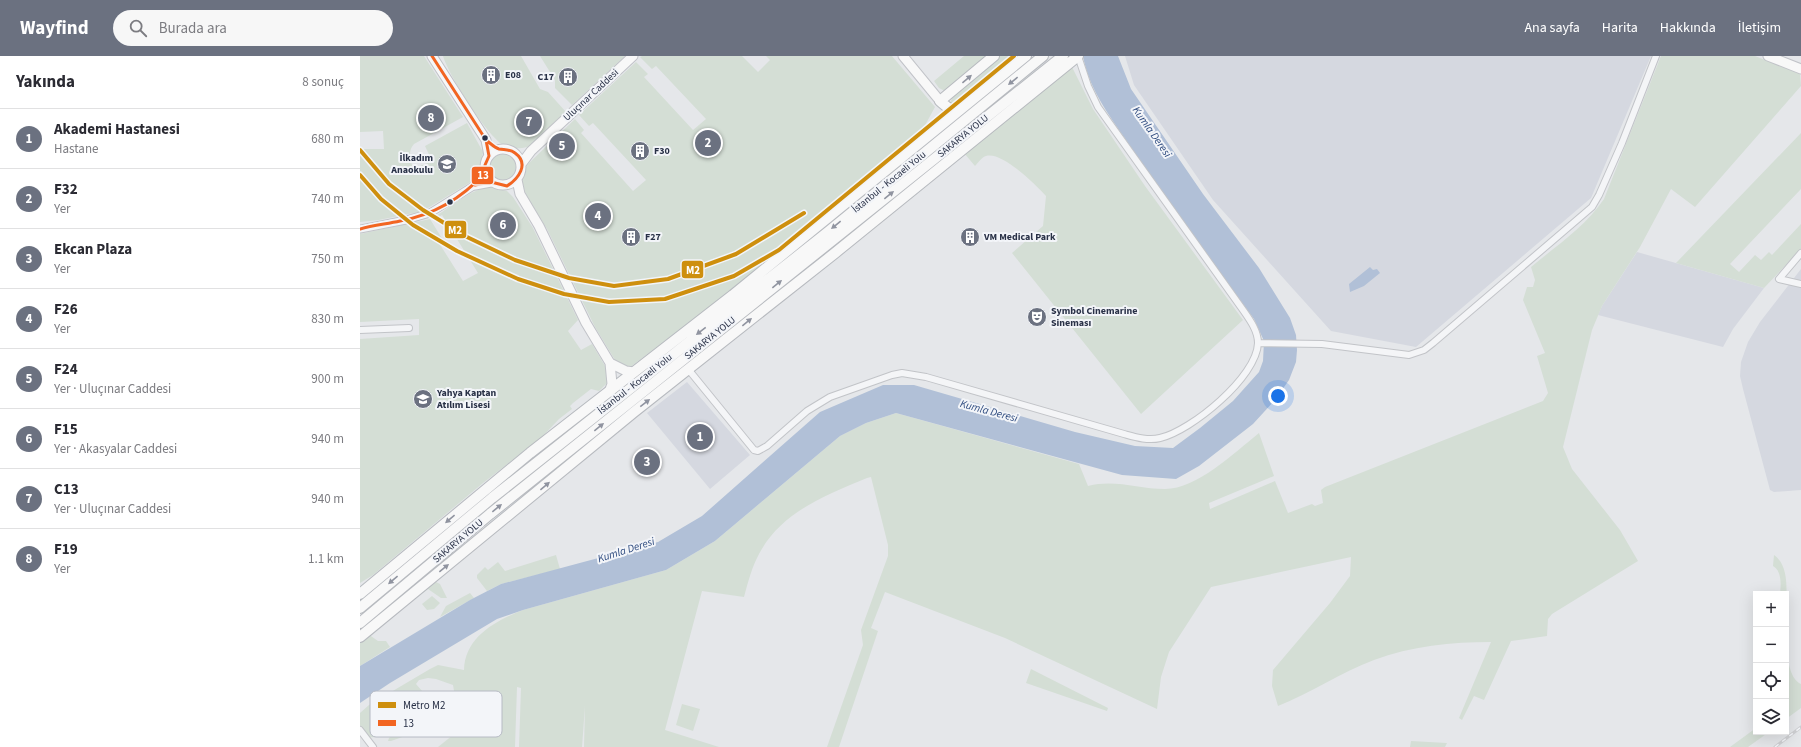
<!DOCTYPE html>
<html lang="tr">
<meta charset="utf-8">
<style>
:root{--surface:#fff;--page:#f7f7f7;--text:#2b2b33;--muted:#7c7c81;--line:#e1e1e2;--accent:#6b7180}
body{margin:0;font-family:"Source Sans 3",sans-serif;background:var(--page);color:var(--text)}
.controls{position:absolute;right:12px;bottom:12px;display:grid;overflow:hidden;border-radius:0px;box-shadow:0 4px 16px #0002}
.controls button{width:36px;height:36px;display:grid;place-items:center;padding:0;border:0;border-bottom:1px solid var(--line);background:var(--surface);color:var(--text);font:20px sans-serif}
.you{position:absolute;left:918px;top:340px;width:14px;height:14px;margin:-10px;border:3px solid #fff;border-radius:50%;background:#1a73e8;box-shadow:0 0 0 6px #1a73e833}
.badge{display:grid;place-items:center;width:26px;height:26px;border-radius:50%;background:var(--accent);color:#fff;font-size:13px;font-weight:700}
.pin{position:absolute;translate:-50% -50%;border:2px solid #fff;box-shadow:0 1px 4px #0006}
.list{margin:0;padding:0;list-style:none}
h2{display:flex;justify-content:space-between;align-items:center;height:52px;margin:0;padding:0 16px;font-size:17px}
h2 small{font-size:13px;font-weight:400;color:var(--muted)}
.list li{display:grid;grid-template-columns:26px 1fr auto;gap:12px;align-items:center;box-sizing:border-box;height:60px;padding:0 16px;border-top:1px solid var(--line)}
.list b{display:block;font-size:15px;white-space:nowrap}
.list p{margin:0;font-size:13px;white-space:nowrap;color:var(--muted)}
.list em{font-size:13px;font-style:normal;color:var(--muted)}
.icon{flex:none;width:22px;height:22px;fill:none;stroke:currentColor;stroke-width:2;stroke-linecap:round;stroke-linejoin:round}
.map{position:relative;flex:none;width:1441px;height:691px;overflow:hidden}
header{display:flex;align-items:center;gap:24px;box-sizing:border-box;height:56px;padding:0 20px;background:var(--accent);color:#fff}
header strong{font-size:19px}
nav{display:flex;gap:22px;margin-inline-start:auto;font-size:14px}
.search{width:280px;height:36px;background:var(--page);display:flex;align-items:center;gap:10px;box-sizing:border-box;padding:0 14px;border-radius:22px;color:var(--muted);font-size:15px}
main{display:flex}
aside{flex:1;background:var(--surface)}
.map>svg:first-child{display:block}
</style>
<header>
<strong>Wayfind</strong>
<div class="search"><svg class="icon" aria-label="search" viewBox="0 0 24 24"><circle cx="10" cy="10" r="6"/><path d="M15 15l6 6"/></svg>Burada ara</div>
<nav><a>Ana sayfa</a><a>Harita</a><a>Hakkında</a><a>İletişim</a></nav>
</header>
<main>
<aside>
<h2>Yakında<small>8 sonuç</small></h2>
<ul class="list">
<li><span class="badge">1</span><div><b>Akademi Hastanesi</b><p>Hastane</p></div><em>680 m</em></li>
<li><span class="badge">2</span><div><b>F32</b><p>Yer</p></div><em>740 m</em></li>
<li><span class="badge">3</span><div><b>Ekcan Plaza</b><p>Yer</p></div><em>750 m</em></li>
<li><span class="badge">4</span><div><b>F26</b><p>Yer</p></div><em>830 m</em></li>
<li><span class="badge">5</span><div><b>F24</b><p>Yer · Uluçınar Caddesi</p></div><em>900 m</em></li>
<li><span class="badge">6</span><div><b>F15</b><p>Yer · Akasyalar Caddesi</p></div><em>940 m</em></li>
<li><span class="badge">7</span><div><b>C13</b><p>Yer · Uluçınar Caddesi</p></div><em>940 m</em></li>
<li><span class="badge">8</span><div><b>F19</b><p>Yer</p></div><em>1.1 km</em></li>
</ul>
</aside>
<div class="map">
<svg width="1441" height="691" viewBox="0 0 1441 691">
<rect width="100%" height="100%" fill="#e5e7ea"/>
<path fill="#d5d8e0" d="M765 0H1291L1231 142 1056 291 971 275 853 144 774 29Z
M1277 196 1404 232 1373 273 1363 291 1238 259 1242 250Z
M1441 213V434L1414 436 1410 434 1383 333 1380 320 1381 306 1388 286 1400 266Z
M327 326 390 399 350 433 287 357Z"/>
<path fill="#d4ded5" d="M0 0H64L103 61 54 88C47 96 51 104 53 113L72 105 65 90 107 67 123 96 120 116 114 124 63 155 19 164 0 166V93H24L23 75 0 76Z
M83 0H161L180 33 188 36 206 56C198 63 175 88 167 91 160 93 150 93 143 89 126 78 89 20 83 0Z
M180 0H265L212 49 195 32V24Z
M282 0H382L398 16 410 4 406 0H532L575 51 557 84 371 235 269 312 259 308 255 304 235 271 187 173 166 139 162 125 164 114 169 107 215 63 224 74 221 77 273 135 286 124 233 67 229 70 219 59 276 6 288 18 284 21 333 74 346 63 296 10 292 13 280 1Z
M604 0H630L585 35 579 32 574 25Z
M640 0H659L625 29 617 31 595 51 590 47 593 40Z
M1301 0H1395L1440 18 1441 30 1335 151 1311 133 1280 191 1242 250 1232 274 1203 391 1212 413 1260 474 1278 505 1192 558 1188 563 1187 580 1151 585 1124 644 1114 640 1102 664 1099 662 1131 586C1092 586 1051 590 1014 604 981 616 951 637 918 650L912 630 913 614 970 547 990 520 991 501 851 531 809 596 801 621 797 653 645 582 525 536 511 572 518 575 479 691H467L503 589 501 574 528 500V489L511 421 507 422C466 439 421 456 399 498 392 511 388 526 384 541L342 535 305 674 359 691H224L225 650 222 691H159L161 632 157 631 155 691H78L98 675 96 672 98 670 94 665 97 652 93 629 76 623 68 622 59 624 56 628 69 643C61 648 52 652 44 658 30 670 32 683 9 681L0 671V657L9 649 70 613 78 609 104 614C105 581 135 565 163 554L306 514 355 485 480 380 506 367 536 357 719 408 728 430C755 423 778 433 805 433 837 433 874 397 899 377L914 420 849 447 850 453 915 425 928 457 952 448 955 450 963 447 961 434 965 431 1183 345 1188 337 1177 300 1185 297 1163 244 1167 231H1173L1175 224 1171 211C1196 190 1225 171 1244 143Z
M711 9 733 53 785 130 883 264 781 358 652 197 683 170 686 140C676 129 642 95 626 100 622 101 618 107 615 110L604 97Z
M1441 77V133L1370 208 1379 216 1395 199 1401 204 1409 196 1412 199 1441 168V193L1404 232 1316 207Z
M128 111a15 15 0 1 1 30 0a15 15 0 1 1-30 0Z
M130 131 147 135 153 141 173 172 218 264 208 275 221 294 232 288 248 315 250 324 239 335 231 333 213 347 210 350 212 353 199 363 182 381 123 427 13 519 0 527V283L59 279V263L0 266V178L70 163 83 184 79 187 103 225 118 217 82 159 77 162 76 160C92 150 111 133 130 131Z
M196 499 200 513 141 528 127 535 117 522V519L125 511 128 514 138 506 145 515Z
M1414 499C1428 509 1427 531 1426 547V538H1420C1421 529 1422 515 1413 510Z
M76 526 80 528 87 542H81L68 533 53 544Z
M110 537 114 542 80 561 86 550Z
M72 540 80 547 74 553 67 554 62 548Z
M8 578 18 585H26L30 591 0 610V587Z
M1426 596C1429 606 1430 623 1441 628V652L1426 663Z
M671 613 748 652 747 655 666 627Z
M322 648 340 653 333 675 316 669Z
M55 655 63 656 69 662 68 670 60 675 31 685H28L29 682C40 674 44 663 55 655Z
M1396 672V676H1409L1388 691H1370Z
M1051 685 1087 687 1085 691H1050Z"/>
<path fill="#b1c0d7" d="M723 0H758L771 33 843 138 899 212 930 262 936 279 937 294 936 306 929 324 915 344 893 368 839 410 816 423 762 419 536 357 506 367 480 380 355 485 306 514 163 554 137 563 30 627 0 647V610L110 544 141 528 298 486 342 460 460 356 523 329H554L715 376 775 390 813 392 840 372 873 345 899 316 903 305 904 285 894 263C853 207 811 151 772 93 753 64 729 35 723 0Z
M1010 211 1013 214 1017 213 1020 217 1004 230 990 236 989 228Z"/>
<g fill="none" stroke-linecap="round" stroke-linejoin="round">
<defs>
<path id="minor" d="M1441 197 1419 223 1441 228
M0 274 49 272
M898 287 962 288 1049 299 1064 294 1073 287 1232 151 1239 139 1262 87 1296 0
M328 313 394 394 398 395 407 390 447 355 470 341 532 319 542 317 566 321 764 378C775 381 788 385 800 382 831 375 897 321 898 287 898 275 890 264 883 254L738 51 728 30 718 0
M0 674 13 691"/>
<path id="tertiary" d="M0 173 46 164 70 157 115 129"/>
<path id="primary" d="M72 0 126 84 129 100
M543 0 580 45
M1408 0 1441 13
M125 111a18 18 0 1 1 36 0a18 18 0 1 1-36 0Z
M162 107 171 95 273 0
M157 124 160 138 179 170 226 267 250 307 266 315 274 316
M115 129 131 126
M249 336 252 328 250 307"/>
<path id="trunk" d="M580 45 634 0
M580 45C588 52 592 57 601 50
M0 538 170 397 373 239 666 0
M0 552 132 442 468 176 683 0
M0 567 130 458 703 0
M0 581 274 356 475 197 718 0"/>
</defs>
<use href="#minor" stroke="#c2c4c8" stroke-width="8"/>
<use href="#tertiary" stroke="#c2c4c8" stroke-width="9"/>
<use href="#primary" stroke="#c1c3c8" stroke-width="11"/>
<use href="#trunk" stroke="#b7babf" stroke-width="12"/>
<use href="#minor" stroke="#f4f5f7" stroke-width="6"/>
<use href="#tertiary" stroke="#f4f5f7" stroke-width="7"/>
<use href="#primary" stroke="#f8f8f8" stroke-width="9"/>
<use href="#trunk" stroke="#f8f8f8" stroke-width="10"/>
<defs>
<path id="rail" d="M1415 691 1441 671"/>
</defs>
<use href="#rail" stroke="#cecfd2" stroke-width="3"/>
<use href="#rail" stroke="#f3f5f9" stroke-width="1.5" stroke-dasharray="4.5" stroke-linecap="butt"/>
<defs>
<path id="bus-1" d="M115 129 131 126 147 130C158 123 170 108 155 97 150 93 145 94 139 93 135 92 130 87 126 84
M0 173C13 169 27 168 40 165 73 159 102 142 125 117V109L129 100 126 84 72 0"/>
</defs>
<use href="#bus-1" stroke="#f3f5f9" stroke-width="6"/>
<use href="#bus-1" stroke="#f26522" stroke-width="3"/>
<defs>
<path id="metro-1" d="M0 94 29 128 63 154 107 181 155 204 209 222 254 230 308 223 376 198 444 157
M0 119 21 143 53 169 97 195 158 223 204 238 249 246 305 243 374 220 419 194 654 0"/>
</defs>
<use href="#metro-1" stroke="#f3f5f9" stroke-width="7"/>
<use href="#metro-1" stroke="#ce8f0e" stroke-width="4"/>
</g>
<defs><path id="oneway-solid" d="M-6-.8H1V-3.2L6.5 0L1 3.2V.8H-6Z"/></defs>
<g fill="#9094a0">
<use href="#oneway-solid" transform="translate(607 23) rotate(-40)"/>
<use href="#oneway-solid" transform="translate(653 25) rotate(141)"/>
<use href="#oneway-solid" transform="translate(529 139) rotate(-39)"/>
<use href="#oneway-solid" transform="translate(476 169) rotate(141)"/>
<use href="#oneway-solid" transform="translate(417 228) rotate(-39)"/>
<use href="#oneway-solid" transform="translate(387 266) rotate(-39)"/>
<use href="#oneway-solid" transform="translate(341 275) rotate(142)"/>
<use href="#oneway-solid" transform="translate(285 347) rotate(-38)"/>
<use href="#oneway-solid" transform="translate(239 371) rotate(-39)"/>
<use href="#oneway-solid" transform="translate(185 430) rotate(-40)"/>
<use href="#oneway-solid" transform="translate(137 452) rotate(-39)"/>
<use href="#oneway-solid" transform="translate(90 463) rotate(140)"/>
<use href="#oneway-solid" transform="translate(84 512) rotate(-39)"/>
<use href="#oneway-solid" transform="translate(33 524) rotate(140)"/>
</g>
<defs>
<symbol id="building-disc" viewBox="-11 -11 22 22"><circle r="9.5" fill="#6b7180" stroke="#f3f5f9"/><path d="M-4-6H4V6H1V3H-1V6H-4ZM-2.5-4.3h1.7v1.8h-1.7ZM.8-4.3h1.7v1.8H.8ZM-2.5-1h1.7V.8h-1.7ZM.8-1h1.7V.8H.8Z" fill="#fff"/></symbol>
<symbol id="school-disc" viewBox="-11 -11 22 22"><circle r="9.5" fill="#6b7180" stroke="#f3f5f9"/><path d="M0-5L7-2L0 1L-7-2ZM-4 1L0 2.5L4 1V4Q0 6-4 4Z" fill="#fff"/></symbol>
<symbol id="theatre-disc" viewBox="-11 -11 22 22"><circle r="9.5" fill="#6b7180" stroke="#f3f5f9"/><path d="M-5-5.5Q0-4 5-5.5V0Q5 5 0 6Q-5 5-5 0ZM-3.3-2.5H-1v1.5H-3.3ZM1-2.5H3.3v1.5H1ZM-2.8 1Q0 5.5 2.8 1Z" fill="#fff"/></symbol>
</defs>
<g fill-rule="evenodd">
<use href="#building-disc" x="120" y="8" width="22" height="22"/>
<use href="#building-disc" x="197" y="10" width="22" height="22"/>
<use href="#building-disc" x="269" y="84" width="22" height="22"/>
<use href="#school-disc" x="76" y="97" width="22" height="22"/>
<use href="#building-disc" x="260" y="170" width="22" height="22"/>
<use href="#building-disc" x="599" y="170" width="22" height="22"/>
<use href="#theatre-disc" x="666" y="250" width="22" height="22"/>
<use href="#school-disc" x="52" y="332" width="22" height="22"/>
</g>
<g fill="#293147" stroke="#f3f5f9" stroke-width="1.5">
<circle cx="125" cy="82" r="3.5"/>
<circle cx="90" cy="146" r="3.5"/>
</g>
<g text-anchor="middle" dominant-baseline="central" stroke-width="4" stroke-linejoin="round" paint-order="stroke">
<g font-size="10" font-weight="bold" fill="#293147" stroke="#f3f5f9" text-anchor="start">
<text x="145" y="19">E08</text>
<text x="194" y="21" text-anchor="end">C17</text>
<text x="294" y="95">F30</text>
<text x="73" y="102" text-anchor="end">İlkadım<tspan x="73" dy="12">Anaokulu</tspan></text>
<text x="285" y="181">F27</text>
<text x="624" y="181">VM Medical Park</text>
<text x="691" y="255">Symbol Cinemarine<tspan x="691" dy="12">Sineması</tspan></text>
<text x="77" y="337">Yahya Kaptan<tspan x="77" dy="12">Atılım Lisesi</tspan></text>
</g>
<g font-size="10" fill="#293147" stroke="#f3f5f9">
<text transform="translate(231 39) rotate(-43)">Uluçınar Caddesi</text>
<text transform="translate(603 80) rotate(-39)">SAKARYA YOLU</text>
<text transform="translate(529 126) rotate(-39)">İstanbul - Kocaeli Yolu</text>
<text transform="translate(350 282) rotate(-39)">SAKARYA YOLU</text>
<text transform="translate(275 328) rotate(-38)">İstanbul - Kocaeli Yolu</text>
<text transform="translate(98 485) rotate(-40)">SAKARYA YOLU</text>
</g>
<g font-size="11" font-style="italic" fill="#2e4b7f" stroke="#f3f5f9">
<text transform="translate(792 76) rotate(55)">Kumla Deresi</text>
<text transform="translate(629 355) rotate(15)">Kumla Deresi</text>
<text transform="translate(266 494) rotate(-18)">Kumla Deresi</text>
</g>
</g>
<rect x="10" y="635" width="132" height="46" rx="6" fill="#f3f5f9" stroke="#b6bac4" stroke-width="1"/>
<rect x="18" y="646" width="18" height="6" fill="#ce8f0e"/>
<rect x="18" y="664" width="18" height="6" fill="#f26522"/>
<g font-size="11" fill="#293147">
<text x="43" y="653">Metro M2</text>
<text x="43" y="671">13</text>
</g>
<g stroke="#f3f5f9" stroke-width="1.5">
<rect x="111" y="110" width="23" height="19" rx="4" fill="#f26522"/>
<rect x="84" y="164" width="23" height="19" rx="4" fill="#ce8f0e"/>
<rect x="321" y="204" width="23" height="19" rx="4" fill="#ce8f0e"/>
</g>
<g font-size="11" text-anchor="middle" font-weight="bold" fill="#fff">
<text x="123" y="123">13</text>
<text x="95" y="178">M2</text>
<text x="333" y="218">M2</text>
</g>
</svg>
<div class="controls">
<button>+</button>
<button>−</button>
<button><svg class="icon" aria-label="locate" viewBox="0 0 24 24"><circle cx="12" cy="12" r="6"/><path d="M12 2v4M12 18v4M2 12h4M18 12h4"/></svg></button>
<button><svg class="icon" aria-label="layers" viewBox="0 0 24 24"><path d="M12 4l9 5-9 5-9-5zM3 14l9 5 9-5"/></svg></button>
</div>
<div class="you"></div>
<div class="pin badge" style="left:340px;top:381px">1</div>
<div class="pin badge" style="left:348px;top:87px">2</div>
<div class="pin badge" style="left:287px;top:406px">3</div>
<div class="pin badge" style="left:238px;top:160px">4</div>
<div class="pin badge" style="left:202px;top:90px">5</div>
<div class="pin badge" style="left:143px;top:169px">6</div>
<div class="pin badge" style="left:169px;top:66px">7</div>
<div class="pin badge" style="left:71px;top:62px">8</div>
</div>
</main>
